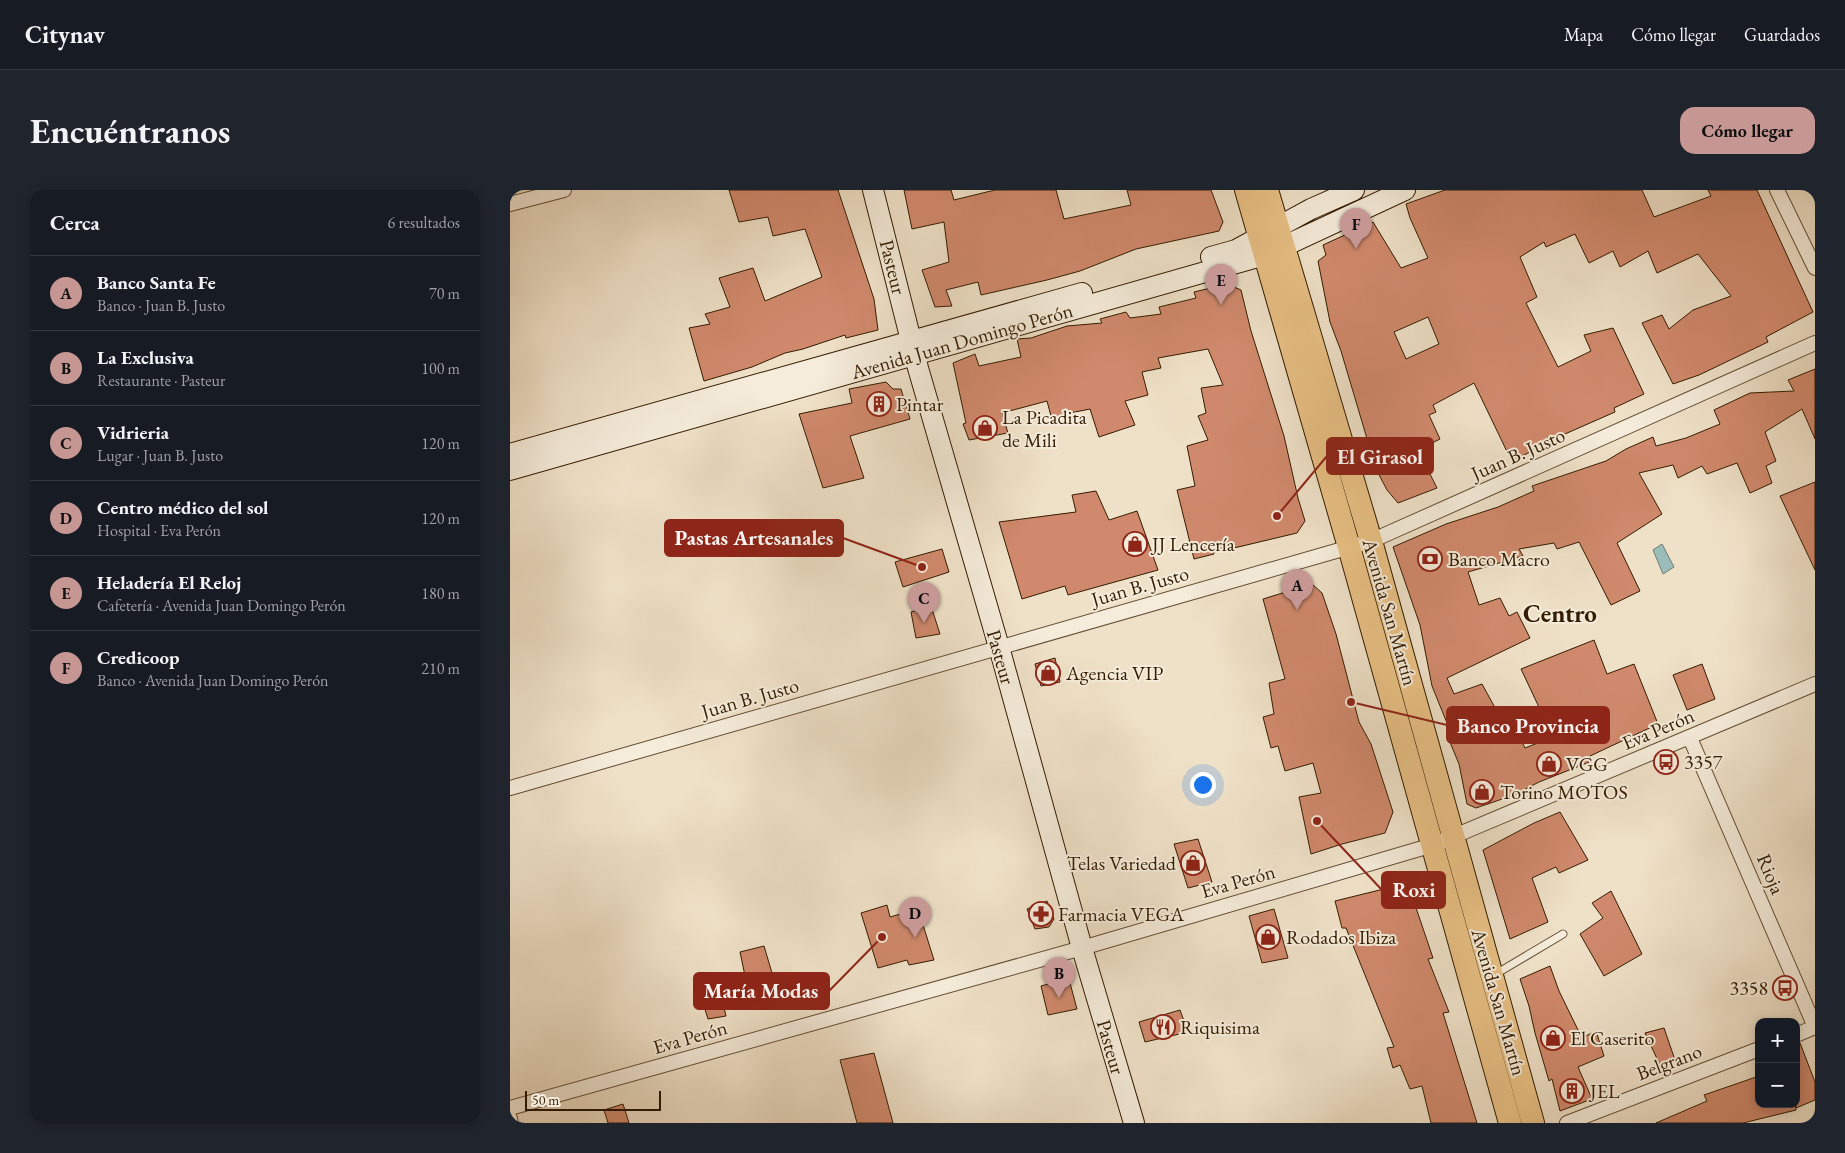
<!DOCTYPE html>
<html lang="es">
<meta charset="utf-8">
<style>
:root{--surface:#171b24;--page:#20242c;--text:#f1f3f6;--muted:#9ea1a6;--line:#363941;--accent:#c59692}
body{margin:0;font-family:"EB Garamond",serif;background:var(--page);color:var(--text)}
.controls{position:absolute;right:15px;bottom:15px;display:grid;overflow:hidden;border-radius:10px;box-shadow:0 2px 12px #0003}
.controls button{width:45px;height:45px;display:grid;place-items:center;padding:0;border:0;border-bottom:1px solid var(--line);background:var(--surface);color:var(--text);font:25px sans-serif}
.scale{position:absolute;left:15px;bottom:12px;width:136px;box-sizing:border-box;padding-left:5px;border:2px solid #341c01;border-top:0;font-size:14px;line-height:18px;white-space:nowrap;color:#341c01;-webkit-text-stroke:4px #f5ecdb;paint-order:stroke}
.you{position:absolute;left:692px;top:594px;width:18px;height:18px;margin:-12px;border:4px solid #fff;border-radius:50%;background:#1a73e8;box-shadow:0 0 0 8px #1a73e833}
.badge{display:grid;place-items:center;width:32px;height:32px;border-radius:50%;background:var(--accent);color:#111;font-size:16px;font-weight:700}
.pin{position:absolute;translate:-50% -41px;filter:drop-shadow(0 1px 2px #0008)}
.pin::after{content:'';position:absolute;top:26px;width:18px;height:15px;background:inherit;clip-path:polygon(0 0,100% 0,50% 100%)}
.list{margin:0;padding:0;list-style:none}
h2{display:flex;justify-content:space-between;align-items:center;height:65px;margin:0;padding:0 20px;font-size:21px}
h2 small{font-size:16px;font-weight:400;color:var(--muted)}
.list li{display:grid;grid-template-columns:32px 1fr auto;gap:15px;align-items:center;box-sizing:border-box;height:75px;padding:0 20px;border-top:1px solid var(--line)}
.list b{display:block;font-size:19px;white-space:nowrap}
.list p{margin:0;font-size:16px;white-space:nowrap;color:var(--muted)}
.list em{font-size:16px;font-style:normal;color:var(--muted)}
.map{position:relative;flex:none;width:1305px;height:933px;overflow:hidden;border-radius:15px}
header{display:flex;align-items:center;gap:30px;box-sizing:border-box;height:70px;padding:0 25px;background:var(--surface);border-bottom:1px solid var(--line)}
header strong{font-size:24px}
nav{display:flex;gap:28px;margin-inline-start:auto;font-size:18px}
.intro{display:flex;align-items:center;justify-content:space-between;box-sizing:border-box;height:120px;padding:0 30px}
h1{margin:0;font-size:35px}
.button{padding:12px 22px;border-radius:15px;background:var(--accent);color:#111;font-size:18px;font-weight:700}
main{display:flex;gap:30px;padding:0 30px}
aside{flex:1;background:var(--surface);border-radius:15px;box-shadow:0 2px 12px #0003}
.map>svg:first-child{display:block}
</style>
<header>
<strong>Citynav</strong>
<nav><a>Mapa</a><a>Cómo llegar</a><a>Guardados</a></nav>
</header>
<div class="intro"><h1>Encuéntranos</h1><a class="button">Cómo llegar</a></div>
<main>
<aside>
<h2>Cerca<small>6 resultados</small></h2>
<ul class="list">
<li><span class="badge">A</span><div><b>Banco Santa Fe</b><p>Banco · Juan B. Justo</p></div><em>70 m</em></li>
<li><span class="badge">B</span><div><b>La Exclusiva</b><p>Restaurante · Pasteur</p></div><em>100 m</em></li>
<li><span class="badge">C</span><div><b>Vidrieria</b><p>Lugar · Juan B. Justo</p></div><em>120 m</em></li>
<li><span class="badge">D</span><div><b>Centro médico del sol</b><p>Hospital · Eva Perón</p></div><em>120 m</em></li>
<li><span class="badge">E</span><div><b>Heladería El Reloj</b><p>Cafetería · Avenida Juan Domingo Perón</p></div><em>180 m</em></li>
<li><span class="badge">F</span><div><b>Credicoop</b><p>Banco · Avenida Juan Domingo Perón</p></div><em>210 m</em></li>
</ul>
</aside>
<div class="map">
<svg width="1305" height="933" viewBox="0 0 1305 933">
<rect width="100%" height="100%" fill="#efe1c8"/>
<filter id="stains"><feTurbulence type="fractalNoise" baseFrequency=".004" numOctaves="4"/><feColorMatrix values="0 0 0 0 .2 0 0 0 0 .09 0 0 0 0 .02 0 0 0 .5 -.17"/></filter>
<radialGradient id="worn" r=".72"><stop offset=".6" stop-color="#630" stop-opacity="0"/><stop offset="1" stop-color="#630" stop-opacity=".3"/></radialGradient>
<path fill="#9abdb9" stroke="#717d6f" d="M1152 354 1164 377 1153 384 1143 360Z"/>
<path fill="#d0896c" stroke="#341c01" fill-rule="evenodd" d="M219 0H328L364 109 368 140 336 148 335 145 293 159 275 163 242 177 194 191 179 138 200 134 195 124 220 117 209 88 243 78 255 111 312 87 295 39 263 46 258 27 229 32Z
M394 0H441L444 10 485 0H546L554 29 621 15 617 0H701L713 32 709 41 626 59 570 81 537 90 471 105 468 92 436 100 442 116 425 117 412 80 439 72 434 32 402 39Z
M935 0H1132L1144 27 1201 6 1198 0H1247L1303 122 1256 147 1258 152 1189 185 1163 194 1132 133 1152 125 1159 139 1183 120 1221 106 1188 64 1147 83 1138 61 1110 77 1103 61 1079 73 1065 44 1036 57 1034 52 1010 67 1027 107 1016 113 1048 177 1081 161 1074 145 1103 138 1134 204 1104 218 1105 222 1039 251 1002 272 964 193 923 215 926 222 919 225 930 249 908 260 927 298 888 313 877 300 866 279 831 161 820 132 808 71 816 65 813 55 863 32 891 78 918 68 900 28 896 14ZM918 127 929 154 896 169 884 142Z
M717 94 731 100 741 141 774 246 788 308 795 331 787 343 703 363 704 364 684 369 667 300 685 296 677 256 698 250 688 226 696 223 691 198 713 195 698 159 648 168 651 178 632 182 638 205 615 211 625 235 589 247 580 219 560 223 542 230 537 211 492 223 498 243 459 250 453 234 456 233 443 173 465 164 469 176 511 167 507 149 521 148 557 136 592 133 590 129 616 122 620 128 651 124 649 117 686 108 684 102Z
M1305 179V249L1292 219 1255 242 1266 271 1256 276 1262 293 1240 303 1227 273 1197 284 1192 276 1168 288 1163 275 1129 283 1152 324 1107 353 1130 401 1101 415 1069 352 1047 359 1044 353 1009 359 1013 366 958 382 969 415 990 408 999 426 1007 422 1020 448 937 488 944 504 972 494 1000 545 1009 546 1015 558 1043 547 1011 479 1084 450 1097 484 1124 474 1148 534 1080 566 1082 571 1029 592 1004 605 966 618 957 614 949 574 937 545 941 543 922 496 910 435 883 357 936 334 988 317 1024 301 1022 296 1096 271 1116 259 1143 247 1146 256 1176 248 1210 234 1204 220 1240 203 1284 201 1278 190Z
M376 192 383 199H391L400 229 340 246 354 288 313 298 289 224 342 213 339 199Z
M1305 292V380L1270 306Z
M586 301 599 330 627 321 648 380 558 405 555 396 512 409 489 332 566 322 562 305Z
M432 359 439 382 393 397 385 372Z
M802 394 812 403 826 444 849 532 861 554 883 622 875 643 832 654 801 664 789 607 811 603 803 573 775 581 768 556 761 558 753 527 764 524 759 493 775 489 753 409Z
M421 416 430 444 406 448 401 422Z
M545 468 550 492 531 496 525 474Z
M1192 474 1205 509 1177 520 1163 485Z
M1050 622 1078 670 1049 683 1046 677 1022 688 1038 732 1000 749 973 660 1024 633Z
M688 649 702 692 678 698 664 654Z
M890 695 900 700 923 768 918 769 939 822 933 823 967 933H921L912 896 900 899 890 875 883 878 877 858 884 857 836 738H832L825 711Z
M1101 701 1132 764 1094 786 1070 744 1093 728 1082 713Z
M537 711 544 729 539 737 525 739 517 719Z
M377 715 380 727 408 719 424 770 399 775 397 770 368 778 351 723Z
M764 719 778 768 752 773 739 726Z
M254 756 270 810 242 819 230 762Z
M1040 776 1049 801 1072 848 1086 841 1094 866 1068 877 1082 909 1050 921 1042 889 1039 891 1025 843 1019 816 1010 789Z
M552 790 560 793 567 819 538 825 531 796Z
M209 796 216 826 198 829 189 800Z
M670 820 678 842 635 852 629 832Z
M1154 838 1165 870 1150 875 1135 843Z
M1290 853 1305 892V910L1286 918V854Z
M364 863 383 933H347L330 870Z
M1249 886V914H1285L1286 920 1233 933H1146L1197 911 1194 905Z
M113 914 119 933H98L94 920Z"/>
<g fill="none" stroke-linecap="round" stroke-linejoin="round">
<defs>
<path id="lane" d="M984 785 1053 744"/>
<path id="street" d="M1267 0 1305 78
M0 14 54 0
M1180 548 1305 837
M0 598 861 351 1305 153
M1286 845 1305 837
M0 918 572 758 923 655 1305 494
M0 928 1 933
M1057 933 1249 859"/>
<path id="secondary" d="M363 0 408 178 489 457 572 758 624 933
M701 67 726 60 801 19 844 0
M0 264 572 103
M0 280 755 65 895 0"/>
<path id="primary" d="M736 0 839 357 1000 933
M757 0 861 351 1023 933"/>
</defs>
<use href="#lane" stroke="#634d33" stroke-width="9"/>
<use href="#street" stroke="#634d33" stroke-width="16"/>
<use href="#secondary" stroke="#341c01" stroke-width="22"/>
<use href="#primary" stroke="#341c01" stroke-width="24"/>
<use href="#lane" stroke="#f5ecdb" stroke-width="7"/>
<use href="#street" stroke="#f5ecdb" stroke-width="14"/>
<use href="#secondary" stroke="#f5ecdb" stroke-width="20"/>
<use href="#primary" stroke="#e8c084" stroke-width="22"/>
</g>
<defs>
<symbol id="building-ring" viewBox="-11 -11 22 22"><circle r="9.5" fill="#f5ecdb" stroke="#8f2418" stroke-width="1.5"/><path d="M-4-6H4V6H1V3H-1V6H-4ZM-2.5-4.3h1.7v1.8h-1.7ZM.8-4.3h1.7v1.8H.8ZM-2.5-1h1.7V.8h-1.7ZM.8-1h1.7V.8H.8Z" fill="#8f2418"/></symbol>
<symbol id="shop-ring" viewBox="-11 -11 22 22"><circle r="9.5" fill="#f5ecdb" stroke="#8f2418" stroke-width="1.5"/><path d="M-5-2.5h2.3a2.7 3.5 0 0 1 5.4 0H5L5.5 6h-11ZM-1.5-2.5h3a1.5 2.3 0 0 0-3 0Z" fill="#8f2418"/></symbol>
<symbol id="bank-ring" viewBox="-11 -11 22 22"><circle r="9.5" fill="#f5ecdb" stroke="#8f2418" stroke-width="1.5"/><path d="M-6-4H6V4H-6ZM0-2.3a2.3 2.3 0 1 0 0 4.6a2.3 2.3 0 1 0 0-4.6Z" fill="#8f2418"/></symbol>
<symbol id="bus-ring" viewBox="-11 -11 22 22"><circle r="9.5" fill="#f5ecdb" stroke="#8f2418" stroke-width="1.5"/><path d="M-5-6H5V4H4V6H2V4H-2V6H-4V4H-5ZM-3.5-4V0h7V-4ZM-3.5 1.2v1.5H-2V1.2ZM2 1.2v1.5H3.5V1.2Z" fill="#8f2418"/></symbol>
<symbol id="pharmacy-ring" viewBox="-11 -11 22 22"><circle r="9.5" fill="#f5ecdb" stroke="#8f2418" stroke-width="1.5"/><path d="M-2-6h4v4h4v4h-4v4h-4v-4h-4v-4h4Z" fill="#8f2418"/></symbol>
<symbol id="restaurant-ring" viewBox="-11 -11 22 22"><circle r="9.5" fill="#f5ecdb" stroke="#8f2418" stroke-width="1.5"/><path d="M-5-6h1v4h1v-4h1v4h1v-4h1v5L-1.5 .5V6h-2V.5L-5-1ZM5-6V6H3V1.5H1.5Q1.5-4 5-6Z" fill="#8f2418"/></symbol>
</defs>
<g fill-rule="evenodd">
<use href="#building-ring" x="355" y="200" width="28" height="28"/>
<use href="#shop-ring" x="461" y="224" width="28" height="28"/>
<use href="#shop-ring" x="611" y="340" width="28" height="28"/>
<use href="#bank-ring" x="906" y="355" width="28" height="28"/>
<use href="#shop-ring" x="524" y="469" width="28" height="28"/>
<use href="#bus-ring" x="1142" y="558" width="28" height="28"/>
<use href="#shop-ring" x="1025" y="560" width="28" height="28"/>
<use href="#shop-ring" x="958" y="588" width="28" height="28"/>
<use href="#shop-ring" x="669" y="659" width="28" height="28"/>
<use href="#pharmacy-ring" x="517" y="710" width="28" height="28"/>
<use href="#shop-ring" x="744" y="733" width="28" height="28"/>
<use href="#bus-ring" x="1261" y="784" width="28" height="28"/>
<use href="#restaurant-ring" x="639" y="823" width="28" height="28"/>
<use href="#shop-ring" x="1029" y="834" width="28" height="28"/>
<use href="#building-ring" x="1048" y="887" width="28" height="28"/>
</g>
<g text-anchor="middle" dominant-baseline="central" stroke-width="4" stroke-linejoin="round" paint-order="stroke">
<g font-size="20" fill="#341c01" stroke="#f5ecdb">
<text transform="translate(383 77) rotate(76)">Pasteur</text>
<text transform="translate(452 151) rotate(-16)">Avenida Juan Domingo Perón</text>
<text transform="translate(1008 264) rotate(-24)">Juan B. Justo</text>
<text transform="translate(630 396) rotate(-16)">Juan B. Justo</text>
<text transform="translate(880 422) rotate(74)">Avenida San Martín</text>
<text transform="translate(491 467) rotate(74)">Pasteur</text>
<text transform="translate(240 508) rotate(-16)">Juan B. Justo</text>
<text transform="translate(1148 539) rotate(-23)">Eva Perón</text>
<text transform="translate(1261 684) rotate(67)">Rioja</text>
<text transform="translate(728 691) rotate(-16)">Eva Perón</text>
<text transform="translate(989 812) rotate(74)">Avenida San Martín</text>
<text transform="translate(180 847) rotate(-16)">Eva Perón</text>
<text transform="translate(601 857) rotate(74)">Pasteur</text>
<text transform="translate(1159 872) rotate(-21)">Belgrano</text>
</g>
<g font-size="20" fill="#341c01" stroke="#f5ecdb" text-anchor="start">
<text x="386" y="214">Pintar</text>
<text x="492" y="227">La Picadita<tspan x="492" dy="23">de Mili</tspan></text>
<text x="642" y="354">JJ Lencería</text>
<text x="938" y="369">Banco Macro</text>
<text x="556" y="483">Agencia VIP</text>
<text x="1174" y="572">3357</text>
<text x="1056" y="574">VGG</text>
<text x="990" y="602">Torino MOTOS</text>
<text x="666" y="673" text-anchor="end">Telas Variedad</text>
<text x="548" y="724">Farmacia VEGA</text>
<text x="776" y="747">Rodados Ibiza</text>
<text x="1258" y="798" text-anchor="end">3358</text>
<text x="670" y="837">Riquisima</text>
<text x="1060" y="848">El Caserito</text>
<text x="1080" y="901">JEL</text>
</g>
<g font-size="25" font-weight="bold" fill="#341c01" stroke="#f5ecdb">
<text x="1050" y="423">Centro</text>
</g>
</g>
<path fill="none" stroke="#8f2418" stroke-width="2" d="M767 326L817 266M412 377L333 348M841 512L937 535M807 631L872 700M372 747L319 801"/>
<g fill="#8f2418" stroke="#f5ecdb" stroke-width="2">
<circle cx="767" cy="326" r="5"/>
<circle cx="412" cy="377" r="5"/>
<circle cx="841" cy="512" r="5"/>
<circle cx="807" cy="631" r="5"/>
<circle cx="372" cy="747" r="5"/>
</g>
<g fill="#8f2418" stroke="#8f2418" stroke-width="2">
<rect x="817" y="248" width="106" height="36" rx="5"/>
<rect x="155" y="330" width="178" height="36" rx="5"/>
<rect x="937" y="517" width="162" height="36" rx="5"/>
<rect x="872" y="682" width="63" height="36" rx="5"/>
<rect x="184" y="783" width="135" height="36" rx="5"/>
</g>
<g font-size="21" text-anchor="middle" font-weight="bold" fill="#fff">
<text x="870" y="274">El Girasol</text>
<text x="244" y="355">Pastas Artesanales</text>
<text x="1018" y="543">Banco Provincia</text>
<text x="904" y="707">Roxi</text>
<text x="251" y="808">María Modas</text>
</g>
<rect width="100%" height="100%" filter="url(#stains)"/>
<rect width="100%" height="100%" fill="url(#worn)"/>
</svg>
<div class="controls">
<button>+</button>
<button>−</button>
</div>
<div class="scale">50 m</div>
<div class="you"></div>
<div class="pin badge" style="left:787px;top:420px">A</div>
<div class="pin badge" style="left:549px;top:808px">B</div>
<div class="pin badge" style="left:414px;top:433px">C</div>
<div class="pin badge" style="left:405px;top:748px">D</div>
<div class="pin badge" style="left:711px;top:115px">E</div>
<div class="pin badge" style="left:846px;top:59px">F</div>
</div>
</main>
